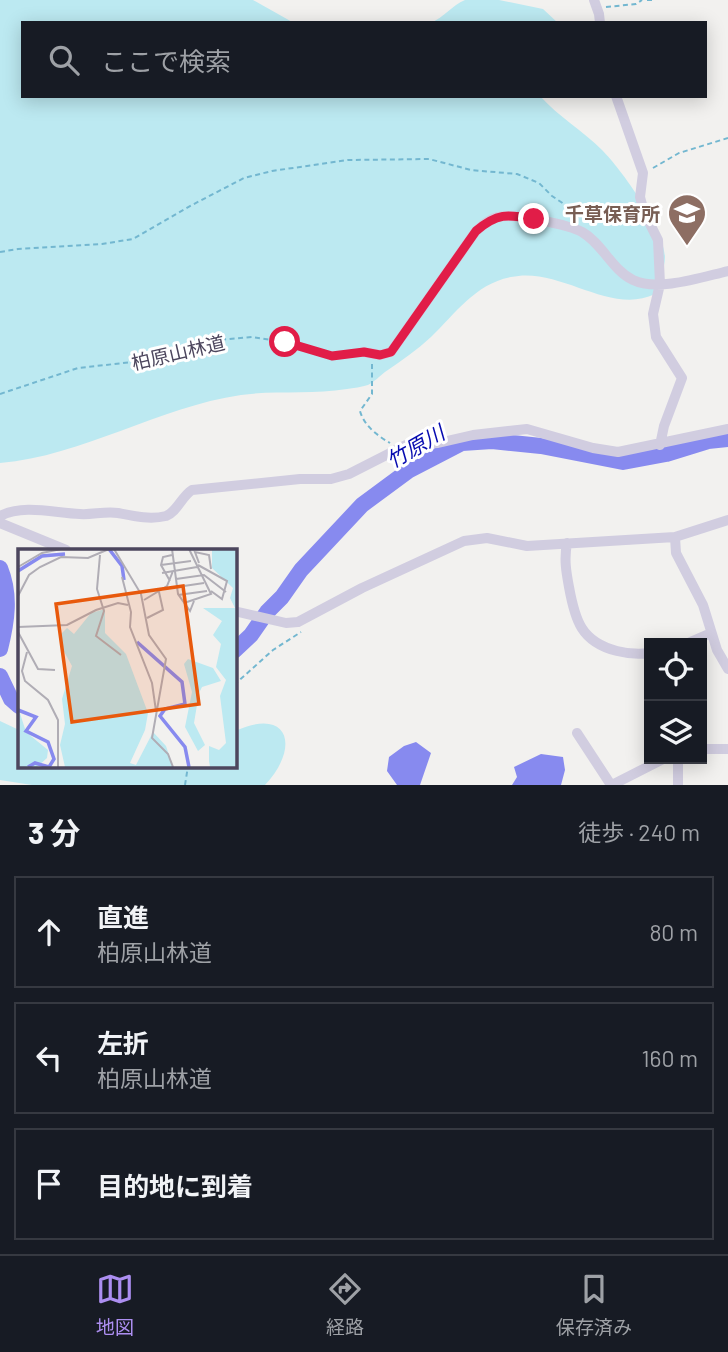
<!DOCTYPE html>
<html lang="ja">
<meta charset="utf-8">
<style>
:root{--surface:#171b24;--page:#20242c;--text:#f1f3f6;--muted:#9ea1a6;--line:#363941;--accent:#ac8ef0}
body{margin:0;font-family:Barlow,"Noto Sans JP",sans-serif;background:var(--page);color:var(--text)}
.controls{position:absolute;right:21px;bottom:21px;display:grid;overflow:hidden;border-radius:0px;box-shadow:0 4px 18px #0003}
.controls button{width:63px;height:63px;display:grid;place-items:center;padding:0;border:0;border-bottom:2px solid var(--line);background:var(--surface);color:var(--text);font:35px sans-serif}
.stop{position:absolute;width:21px;height:21px;margin:-16px;border:5px solid #e11d48;border-radius:50%;background:#fff}
.stop.end{background:#e11d48;border-color:#fff;box-shadow:0 2px 7px #0008}
.list{margin:0;padding:0;list-style:none}
h2{display:flex;justify-content:space-between;align-items:center;height:91px;margin:0;padding:0 28px;font-size:30px}
h2 small{font-size:23px;font-weight:400;color:var(--muted)}
.list li{display:grid;grid-template-columns:46px 1fr auto;gap:21px;align-items:center;box-sizing:border-box;height:112px;margin:0 14px 14px;padding:0 14px;border:2px solid var(--line);border-radius:0px}
.list b{display:block;font-size:26px;white-space:nowrap}
.list p{margin:0;font-size:23px;white-space:nowrap;color:var(--muted)}
.list em{font-size:23px;font-style:normal;color:var(--muted)}
.icon{flex:none;width:38px;height:38px;fill:none;stroke:currentColor;stroke-width:2;stroke-linecap:round;stroke-linejoin:round}
.map{position:relative;flex:none;width:728px;height:785px;overflow:hidden}
.search{position:absolute;background:var(--surface);box-shadow:0 4px 18px #0003;left:21px;right:21px;top:21px;height:77px;display:flex;align-items:center;gap:18px;box-sizing:border-box;padding:0 24px;border-radius:0px;color:var(--muted);font-size:26px}
.sheet{height:469px;background:var(--surface)}
nav{display:flex;justify-content:space-around;align-items:center;box-sizing:border-box;height:98px;border-top:2px solid var(--line);background:var(--surface);font-size:19px;color:var(--muted)}
nav a{display:grid;justify-items:center;gap:4px}
nav .on{color:var(--accent)}
.map>svg:first-child{display:block}
</style>
<div class="map">
<svg width="728" height="785" viewBox="0 0 728 785">
<rect width="100%" height="100%" fill="#f2f1ef"/>
<path fill="#bce9f1" d="M0 0H253L294 23H23V96H540C559 117 583 131 602 150 622 170 664 229 665 257 665 269 658 283 655 294 610 316 560 266 511 277 475 284 456 313 431 337 417 350 401 361 385 372 380 376 374 382 368 385 362 387 353 388 347 389 311 395 276 390 241 395 158 407 83 456 0 463Z
M465 0H499L543 9 558 23H430C444 18 452 5 465 0Z
M0 721 19 730V766H234L235 731C290 706 300 748 265 785H32L0 780Z"/>
<path fill="#878aef" d="M416 742 431 753 420 785H397L387 771 389 757 404 746Z
M541 754 563 757 565 770 561 785H512L517 777 514 767Z"/>
<g fill="none" stroke-linecap="round" stroke-linejoin="round">
<path stroke="#878aef" stroke-width="16" d="M0 568C11 595 7 621 0 649
M234 651 251 635 267 612 282 597 301 570 362 505 408 471 462 443 492 441 541 446 623 462 666 454 708 441 728 439
M0 676 11 699 19 706"/>
<path stroke="#73b7d0" stroke-width="2" stroke-dasharray="5 3.5" stroke-linecap="butt" d="M647 0H653
M606 7 636 4 642 0
M653 168 679 153 728 138
M0 252 18 249 102 244 133 239 192 205 244 178 272 171 348 160 429 159 471 170 517 174 539 183 552 196 573 210 578 218
M372 364V394L360 411C364 426 378 436 390 443
M0 394 78 368 160 359 190 345 206 341 252 337 285 342 333 356 355 353
M234 685 273 650 301 632
M185 785 188 766"/>
<path stroke="#d1cde0" stroke-width="10" d="M594 0 599 14 600 23
M616 96 643 173 640 197 644 212 658 240 660 284 653 314 656 337 682 378 664 426 660 445
M364 352 380 355 391 352 476 231C483 225 489 219 498 217 512 213 570 225 582 232 602 243 612 270 633 280 658 292 702 277 728 271
M0 516C24 504 54 513 80 514 92 515 105 511 118 513 133 516 150 520 166 516 177 512 182 496 192 490L300 479H331L349 474 406 445 438 443 473 435 527 429 593 448 618 452 728 429
M0 523 66 550
M675 537 676 553 703 605 717 650 728 669
M567 543C564 559 566 571 569 587 575 620 581 642 617 651 629 654 637 655 649 653
M234 611 286 623 298 622 362 588 464 541 487 538 527 546 675 537 728 520
M688 643 711 633
M577 733 611 785
M702 749H728
M678 759V785
M612 785 663 759"/>
</g>
<g fill="none" stroke-linecap="round" stroke-linejoin="round">
<path stroke="#e11d48" stroke-width="9" d="M285 342 332 356 364 352 380 355 391 352 476 231C497 213 507 214 534 219"/>
</g>
<defs>
<symbol id="school-pin" viewBox="-11 -11 22 30"><path d="M0 17L-7.5 6A9.5 9.5 0 1 1 7.5 6Z" fill="#8d6e63" stroke="#fff"/><path d="M0-5L7-2L0 1L-7-2ZM-4 1L0 2.5L4 1V4Q0 6-4 4Z" fill="#fff"/></symbol>
</defs>
<g fill-rule="evenodd">
<use href="#school-pin" x="665" y="191" width="44" height="60"/>
</g>
<g text-anchor="middle" dominant-baseline="central" stroke-width="6" stroke-linejoin="round" paint-order="stroke">
<g font-size="19" font-weight="bold" fill="#785e54" stroke="#fff" text-anchor="end">
<text x="660" y="213">千草保育所</text>
</g>
<g font-size="19" fill="#4c465d" stroke="#fff">
<text transform="translate(178 352) rotate(-13)">柏原山林道</text>
</g>
<g font-size="21" font-style="italic" fill="#070bb0" stroke="#fff">
<text transform="translate(415 446) rotate(-30)">竹原川</text>
</g>
</g>
<g transform="translate(18 549)">
<rect width="219" height="219" fill="#f2f1ef"/>
<path d="M194 0H219V218H192L191 212V197L201 201 208 194 202 147 208 131 198 118 203 95 195 86 204 72 185 59H217L212 49 215 39 194 19ZM87 60V84L108 105 130 164 127 181 112 214 118 216 135 183 148 197 155 218H47L42 196 47 175 44 150 54 117 43 97V85L49 79 56 85 73 64ZM170 110 195 119 203 132 184 138 181 144 176 174 187 196 180 202 167 178 174 143 166 115ZM0 158 8 183 30 201 29 209 19 218H0Z" fill="#bce9f1"/>
<path fill="none" stroke="#878aef" stroke-width="3.5" d="M91 0 104 17 106 31M0 22 24 7 47 5M119 93 164 133 167 155 147 160 142 167 167 198 171 218M0 161 18 168 8 182 30 193 36 210 31 218M10 218 17 214 31 218"/>
<path fill="none" stroke="#b0adb5" stroke-width="2" d="M96 0 123 45 131 86 148 110 134 189 150 205 155 218M154 0 160 45 172 62 176 52M82 6 79 40 86 62 78 87 103 106M181 14 177 3 191 6 193 20M143 16 173 12M180 16 209 32 204 50 193 42M0 18 24 4 43 0M144 24 179 18M104 28 113 63 112 78 134 134 138 162M158 30 186 26 208 43M152 32 143 16 145 8 154 6M159 38 186 34M160 46 189 42M0 47 11 26 22 18 43 8 70 9 91 0M126 51 149 37 155 22M166 54 193 45 171 0M129 69 145 61 141 43M0 78 49 76 78 61 100 54 110 56M0 83 20 120 37 121M9 103 4 122 7 132 30 151 40 171V218"/>
<path fill="#e8590c" fill-opacity="0.15" stroke="#e8590c" stroke-width="3.5" d="M165 37 181 155 54 173 38 55Z"/>
<rect width="219" height="219" fill="none" stroke="#4c465d" stroke-width="3.5"/>
</g>
</svg>
<div class="controls">
<button><svg class="icon" aria-label="locate" viewBox="0 0 24 24"><circle cx="12" cy="12" r="6"/><path d="M12 2v4M12 18v4M2 12h4M18 12h4"/></svg></button>
<button><svg class="icon" aria-label="layers" viewBox="0 0 24 24"><path d="M12 4l9 5-9 5-9-5zM3 14l9 5 9-5"/></svg></button>
</div>
<div class="stop" style="left:285px;top:342px"></div>
<div class="stop end" style="left:534px;top:219px"></div>
<div class="search"><svg class="icon" aria-label="search" viewBox="0 0 24 24"><circle cx="10" cy="10" r="6"/><path d="M15 15l6 6"/></svg>ここで検索</div>
</div>
<section class="sheet">
<h2>3 分<small>徒歩 · 240 m</small></h2>
<ul class="list">
<li><svg class="icon" aria-label="ahead" viewBox="0 0 24 24"><path d="M12 20V5M6 11l6-6 6 6"/></svg><div><b>直進</b><p>柏原山林道</p></div><em>80 m</em></li>
<li><svg class="icon" aria-label="left" viewBox="0 0 24 24"><path d="M17 20v-9H6M10 6l-5 5 5 5"/></svg><div><b>左折</b><p>柏原山林道</p></div><em>160 m</em></li>
<li><svg class="icon" aria-label="arrive" viewBox="0 0 24 24"><path d="M6 21V4h12l-3 4 3 4H6"/></svg><div><b>目的地に到着</b></div></li>
</ul>
</section>
<nav>
<a class="on"><svg class="icon" aria-label="map" viewBox="0 0 24 24"><path d="M3 6l6-2 6 2 6-2v14l-6 2-6-2-6 2zM9 4v14M15 6v14"/></svg>地図</a>
<a><svg class="icon" aria-label="directions" viewBox="0 0 24 24"><path d="M12 3l9 9-9 9-9-9zM9 14v-3h6M13 9l2 2-2 2"/></svg>経路</a>
<a><svg class="icon" aria-label="saved" viewBox="0 0 24 24"><path d="M7 4h10v16l-5-4-5 4z"/></svg>保存済み</a>
</nav>
